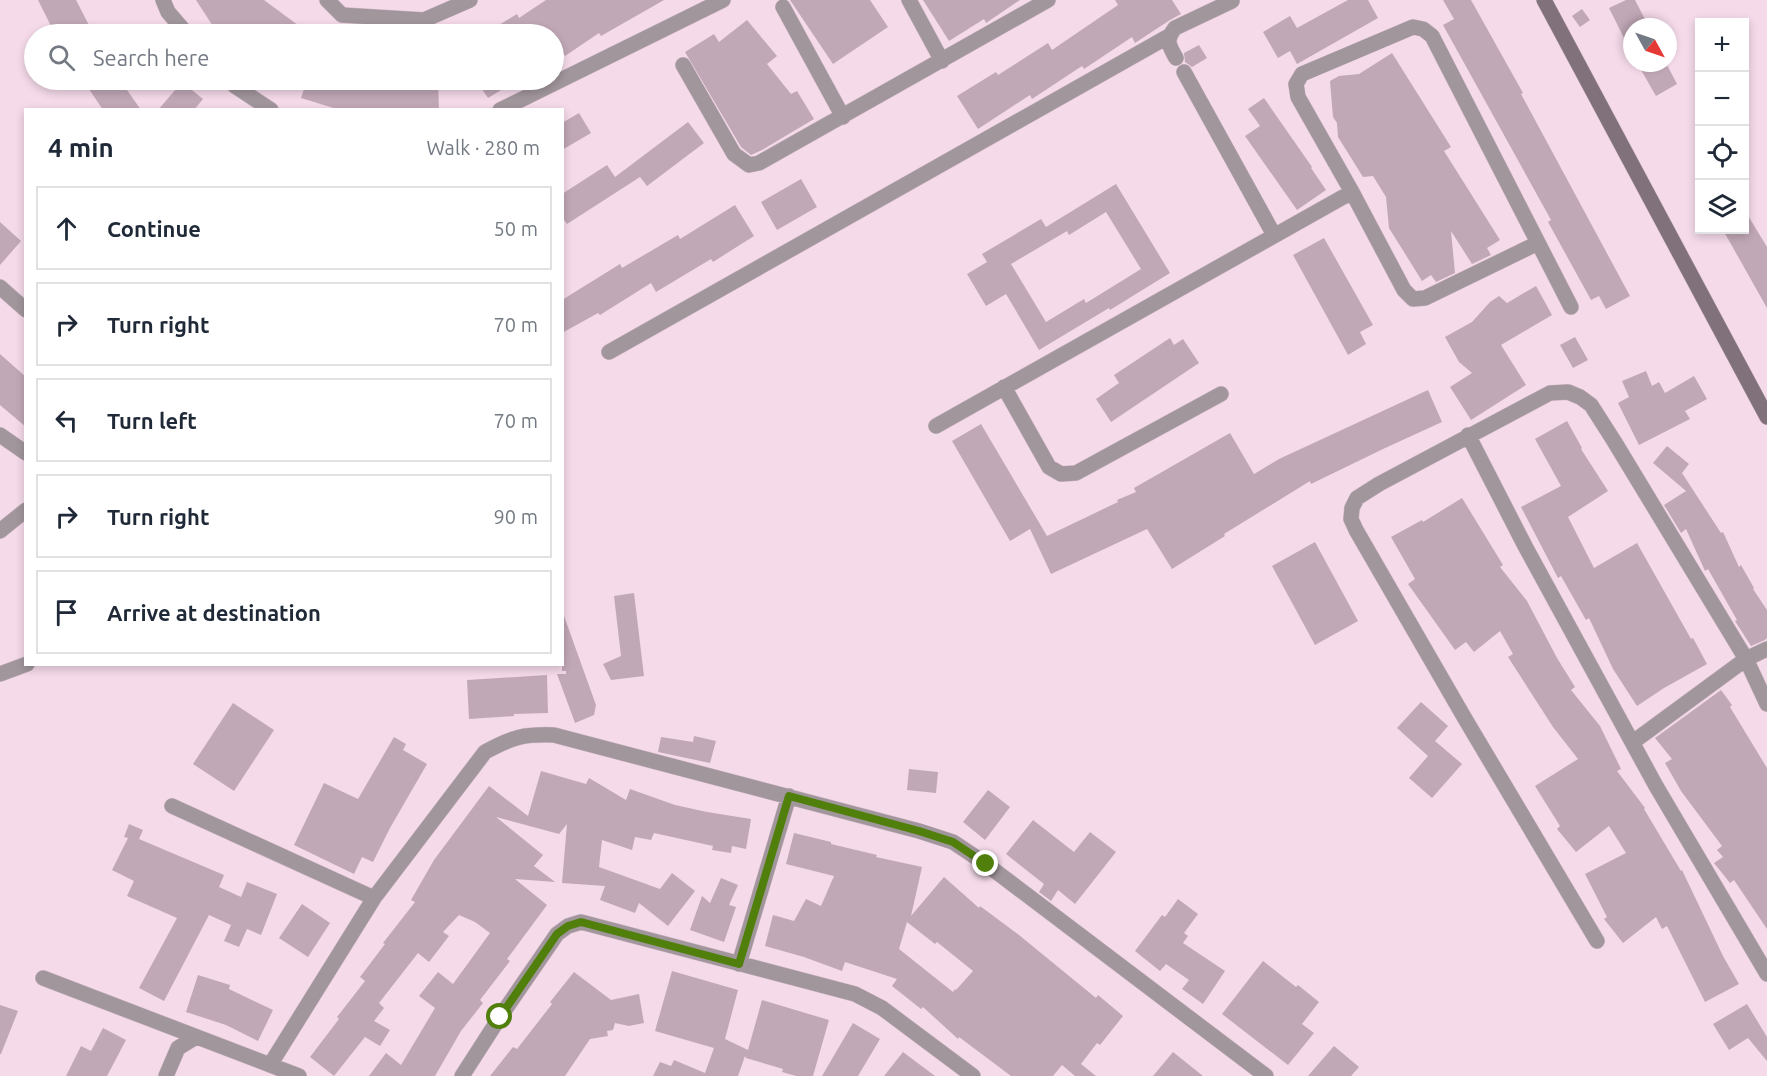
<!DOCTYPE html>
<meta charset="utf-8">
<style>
:root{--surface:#fff;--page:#f6f6f7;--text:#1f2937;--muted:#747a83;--line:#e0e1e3}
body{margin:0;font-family:Ubuntu,sans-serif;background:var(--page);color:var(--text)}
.controls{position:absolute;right:18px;top:18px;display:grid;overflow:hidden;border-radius:0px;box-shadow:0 3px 9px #0003}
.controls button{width:54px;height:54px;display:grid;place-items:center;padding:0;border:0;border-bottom:2px solid var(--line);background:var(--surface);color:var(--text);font:30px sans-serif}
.compass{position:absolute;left:1623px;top:18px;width:54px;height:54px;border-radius:50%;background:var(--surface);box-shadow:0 3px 9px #0003;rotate:130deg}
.stop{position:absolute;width:18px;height:18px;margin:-14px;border:4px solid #507f0c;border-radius:50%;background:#fff}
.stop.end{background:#507f0c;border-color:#fff;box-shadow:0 2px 6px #0008}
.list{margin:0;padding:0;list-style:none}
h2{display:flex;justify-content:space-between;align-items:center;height:78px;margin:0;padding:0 24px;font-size:26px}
h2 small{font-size:20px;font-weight:400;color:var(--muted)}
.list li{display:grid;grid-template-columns:39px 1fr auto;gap:18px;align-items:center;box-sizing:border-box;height:84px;margin:0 12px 12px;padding:0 12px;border:2px solid var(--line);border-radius:0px}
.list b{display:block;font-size:22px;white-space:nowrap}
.list em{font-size:20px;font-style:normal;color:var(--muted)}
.icon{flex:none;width:33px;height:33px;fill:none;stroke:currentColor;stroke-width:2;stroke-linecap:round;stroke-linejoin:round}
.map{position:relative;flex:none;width:1767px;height:1076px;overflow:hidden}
.search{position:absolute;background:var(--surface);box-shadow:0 3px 9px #0003;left:24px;top:24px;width:540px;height:66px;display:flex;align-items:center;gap:15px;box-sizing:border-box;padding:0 21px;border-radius:33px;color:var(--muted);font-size:22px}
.panel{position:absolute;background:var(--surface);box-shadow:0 3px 9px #0003;left:24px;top:108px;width:540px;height:558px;border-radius:0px}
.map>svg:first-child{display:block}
</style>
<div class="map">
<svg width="1767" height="1076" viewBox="0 0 1767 1076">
<rect width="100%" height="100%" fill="#f5daea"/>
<path fill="#c1a8b7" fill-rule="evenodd" d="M38 0H76L92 31 85 34H55Z
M196 0H264L310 34H218Z
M546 0H664L601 36 599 33 565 56 554 38V34H484L517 14 519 18Z
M790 0H870L888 27 833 64Z
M923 0H1020L986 23 984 19 949 41Z
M1115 0H1172L1181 14 1170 20 1135 43 1132 37 1084 69 1082 66 1032 99 1030 95 978 129 957 96 996 72 998 75 1048 43 1052 50 1118 5Z
M1348 0H1368L1378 18 1297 64 1290 51 1278 58 1263 32 1290 16 1297 28Z
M1443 0H1471L1523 93 1521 94 1630 296 1606 309 1599 296 1591 300 1548 222 1551 220 1443 25 1454 19Z
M1626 0H1635L1649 27H1632V54L1609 8Z
M1582 9 1590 20 1580 27 1572 16Z
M747 20 777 56 767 64 791 94 797 91 814 119 762 150 751 155 741 147 685 52 714 34 719 42Z
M1199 45 1207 58 1192 67 1185 62 1184 53Z
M1392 53 1451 147 1444 151 1500 240 1487 248 1491 255 1472 264 1451 231 1455 273 1436 282 1431 275 1422 281 1389 228 1386 197 1373 176 1363 177 1338 137 1337 123 1333 117 1330 81 1339 76 1359 74Z
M1637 63H1666L1677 84 1656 96Z
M83 80H120L141 110H103Z
M307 80H438L439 110H340L301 98Z
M476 80H518L488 98Z
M182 82 203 99 194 110H158Z
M1264 98 1312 167 1311 168 1326 190 1297 210 1245 136 1260 126 1248 109Z
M579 113 591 133 562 150V123Z
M688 122 704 143 647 186 640 177 567 224 562 217V194L607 165 615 177Z
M801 179 817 207 777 230 761 202Z
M1116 184 1170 273 1110 310 1109 308 1039 350 1006 294 986 306 967 274 987 262 982 254 1041 219 1046 227ZM1106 212 1141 269 1086 303 1084 299 1046 322 1011 264 1067 231 1069 235Z
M735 205 754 236 713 262 711 259 656 292 651 283 600 315 598 313 562 333V300L620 264 622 268 678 235 680 239Z
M1744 209 1767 247V308L1723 230H1744Z
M0 222 21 241 0 265Z
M1324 238 1373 325 1360 332 1366 344 1348 355 1293 255Z
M1536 286 1552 315 1501 345 1526 385 1471 420 1450 387 1472 373 1459 362 1445 337 1472 322 1490 302 1499 296 1507 303Z
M1575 337 1588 360 1573 368 1560 345Z
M1170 338 1174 345 1183 339 1199 363 1111 422 1096 399 1119 383 1114 375Z
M0 354 26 377V427L0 405Z
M1646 371 1652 386 1659 382 1665 393 1694 376 1707 399 1685 411 1690 419 1639 445 1618 403 1629 397 1622 381Z
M1428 390 1442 422 1383 449 1311 484 1310 481 1224 534 1225 536 1172 569 1147 529 1051 574 1030 529 1010 541 952 441 981 424 1047 536 1118 502 1117 500 1136 492 1134 488 1230 433 1254 474 1279 459Z
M1567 421 1582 448 1581 449 1608 491 1568 517 1594 568 1637 543 1691 639 1693 638 1707 664 1664 688 1637 706 1613 669 1589 618 1586 620 1561 576 1558 578 1521 507 1561 486 1535 439Z
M1667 446 1689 464 1682 473 1721 533 1723 532 1739 567 1741 565 1754 588 1753 589 1767 610V638L1765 640 1751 646 1735 621 1737 620 1708 569 1705 571 1686 529 1681 533 1664 505 1686 491 1653 463Z
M1462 498 1503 565 1500 567 1527 601 1557 658 1575 687 1571 690 1600 726 1621 769 1617 771 1645 808 1644 809 1681 871 1682 870 1723 956 1739 984 1705 1002 1667 926 1662 929 1656 917 1623 943 1604 919 1607 917 1585 874 1626 853 1609 826 1576 852 1557 829 1560 826 1535 786 1578 759 1553 727 1508 657 1513 654 1500 631 1474 652 1466 642 1455 650 1408 584 1415 579 1391 537 1422 520 1423 522Z
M1315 542 1358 621 1315 645 1272 566Z
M634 593 644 676 611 680 603 664 621 656 614 596Z
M562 616H564L596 705 594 715 575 723 557 674H566V671H562Z
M547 675 548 713 514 714V716L469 719 467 680Z
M1721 690 1732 705 1730 707 1767 768V929L1734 880 1730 883 1714 863 1723 857 1717 850 1722 846 1681 791 1665 763 1672 759 1655 738Z
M1421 702 1448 726 1435 741 1462 764 1432 798 1409 778 1428 756 1397 728Z
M233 703 274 730 234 791 193 764Z
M694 736 716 741 710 763 658 752 661 737 693 742Z
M394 737 406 744 403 750 427 764 390 828 373 862 362 857 354 874 294 845 324 783 358 799Z
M909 769 938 772 936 793 907 790Z
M541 771 586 784 589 778 626 800 630 789 675 805 707 812 751 819 746 849 732 846 731 853 712 850 713 846 654 833 651 840 635 837 632 850 602 840 599 867 660 889 672 873 695 891 668 926 639 903 635 913 600 900 605 886 562 883 567 824 559 834 496 817 543 855 534 866 555 882 515 879 547 905 507 959 510 961 480 1000 483 1003 461 1031 435 1076H369L386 1053 401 1065 435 1008 419 996 438 972 453 984 490 933 475 922 459 915 443 932 449 936 429 962 418 953 379 1003 384 1008 374 1021 390 1030 380 1046 365 1037 334 1076 310 1057 339 1019 337 1017 365 981 360 977 385 944 383 943 415 902 411 900 434 860 489 786 528 816Z
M988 790 1010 807 985 840 963 822Z
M1033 820 1074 852 1090 832 1116 852 1075 904 1058 890 1051 901 1039 892 1044 884 1006 854Z
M129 824 143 830 139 839 224 875 219 887 241 897 247 882 277 894 261 935 247 929 239 947 224 941 231 925 209 915 164 1001 139 988 177 918 127 896 134 881 112 870 128 838 124 837Z
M794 833 831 842V844L877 855 876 857 922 867 911 916 944 877 979 908 980 906 1019 935 1096 998 1098 995 1123 1016 1100 1045 1097 1043 1081 1064 1096 1076H1075L1062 1065 1053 1076H1011L959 1037 958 1039 923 1007 921 1009 892 986 897 979 845 962 842 971 804 957 765 946 773 915 794 921 806 899 821 906 834 876 786 864ZM907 922 935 944 937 942 973 971 956 990 955 989 953 992 899 949Z
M721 878 738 885 729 905 736 907 724 942 690 930 702 896 710 903Z
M1178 899 1198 914 1184 933 1188 936 1183 943 1225 971 1203 1004 1182 989 1189 980 1166 964 1160 971 1135 951 1162 915 1165 917Z
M302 904 330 923 308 957 279 938Z
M1263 961 1296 987 1298 985 1319 1002 1302 1024 1314 1033 1288 1065 1222 1014Z
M672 971 738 990 725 1039 748 1050 762 1000 829 1020 813 1076H796L782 1072 783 1069 746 1058 745 1056 738 1076H653L660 1062 671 1066 674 1060 705 1073 714 1048 655 1031Z
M574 972 611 1000 639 994 644 1023 629 1026 615 1023 613 1030 607 1031 608 1036 590 1039 565 1076H490L513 1047 517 1049 552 1004 550 1002Z
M198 975 230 985 229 989 273 1010 258 1041 226 1025 186 1012Z
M1747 1004 1767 1037V1061L1748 1038 1729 1050 1713 1024Z
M0 1005 18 1011 1 1054H0Z
M853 1023 880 1039 858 1076H822Z
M103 1028 126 1040 107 1076H66L81 1046 91 1051Z
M1334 1046 1359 1067 1351 1076H1308Z
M903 1052 935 1076H884Z
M1173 1052 1203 1076H1153Z"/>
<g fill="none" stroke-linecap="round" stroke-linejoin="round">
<defs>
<path id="street" d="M163 0 168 12 187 34
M327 0 342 15 424 20 470 0
M909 0 942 61
M783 7 843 117
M1176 58C1169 45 1165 41 1175 28L1232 1
M683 65 734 154 749 165 759 163 1048 0
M1184 72 1274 235
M229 80 235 86 271 110
M500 110 723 0
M1538 243 1425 298 1413 299 1404 290 1352 192 1298 97 1296 84 1302 74 1413 27 1423 29 1432 36 1571 307
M0 287 26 310
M609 352 1169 36
M1004 387 1049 467 1061 474 1076 473 1221 394
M936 426 1352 192
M0 435 26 453
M1468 435 1525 546 1656 786 1767 974
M0 531 26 510
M0 674 27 664
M1633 742 1746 659 1767 649
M172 806 374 898
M1597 941 1464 717 1356 530 1351 519 1352 508 1357 498 1379 484 1550 393 1568 392 1580 397 1591 405 1614 441 1746 659 1767 704
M739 964 789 796
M43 978 299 1076
M270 1065 374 898 485 752C512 737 524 734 554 735L919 831 953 842 986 864 1266 1076
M166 1076 178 1048 196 1037
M462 1076 500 1017 557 934 568 926 581 922 855 994 882 1008 973 1076"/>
<path id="secondary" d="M1544 0 1767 417"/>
</defs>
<use href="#street" stroke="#cfb7c5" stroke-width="16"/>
<use href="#secondary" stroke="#cfb7c5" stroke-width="16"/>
<use href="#street" stroke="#a1969c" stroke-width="15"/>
<use href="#secondary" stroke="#81717b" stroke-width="15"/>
</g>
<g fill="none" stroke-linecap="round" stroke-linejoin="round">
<path stroke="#507f0c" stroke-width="8" d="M500 1017 557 934 568 926 581 922 739 964 789 796 919 831 953 842 986 864"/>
</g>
</svg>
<div class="controls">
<button>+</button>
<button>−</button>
<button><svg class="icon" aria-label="locate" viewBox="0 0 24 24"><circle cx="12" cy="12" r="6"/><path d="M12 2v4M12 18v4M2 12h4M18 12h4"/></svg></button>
<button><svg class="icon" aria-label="layers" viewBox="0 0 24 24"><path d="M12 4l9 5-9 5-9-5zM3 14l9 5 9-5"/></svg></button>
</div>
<svg class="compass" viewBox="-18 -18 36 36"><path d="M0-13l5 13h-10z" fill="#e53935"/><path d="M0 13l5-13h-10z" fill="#747a83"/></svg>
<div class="stop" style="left:500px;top:1017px"></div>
<div class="stop end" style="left:986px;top:864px"></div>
<div class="search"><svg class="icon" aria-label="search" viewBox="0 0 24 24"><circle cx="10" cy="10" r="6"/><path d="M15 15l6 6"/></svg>Search here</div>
<section class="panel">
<h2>4 min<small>Walk · 280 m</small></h2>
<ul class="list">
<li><svg class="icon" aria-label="ahead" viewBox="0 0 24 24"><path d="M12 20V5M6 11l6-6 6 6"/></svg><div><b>Continue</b></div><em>50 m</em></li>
<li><svg class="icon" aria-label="right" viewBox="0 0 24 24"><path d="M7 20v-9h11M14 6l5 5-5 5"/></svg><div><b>Turn right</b></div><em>70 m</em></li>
<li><svg class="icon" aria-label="left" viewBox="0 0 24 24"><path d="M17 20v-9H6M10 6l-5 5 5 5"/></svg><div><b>Turn left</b></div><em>70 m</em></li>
<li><svg class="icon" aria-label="right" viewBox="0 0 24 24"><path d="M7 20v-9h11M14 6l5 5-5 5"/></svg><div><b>Turn right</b></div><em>90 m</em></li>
<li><svg class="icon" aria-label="arrive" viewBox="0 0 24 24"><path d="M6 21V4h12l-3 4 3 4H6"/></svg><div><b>Arrive at destination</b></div></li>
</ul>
</section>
</div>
